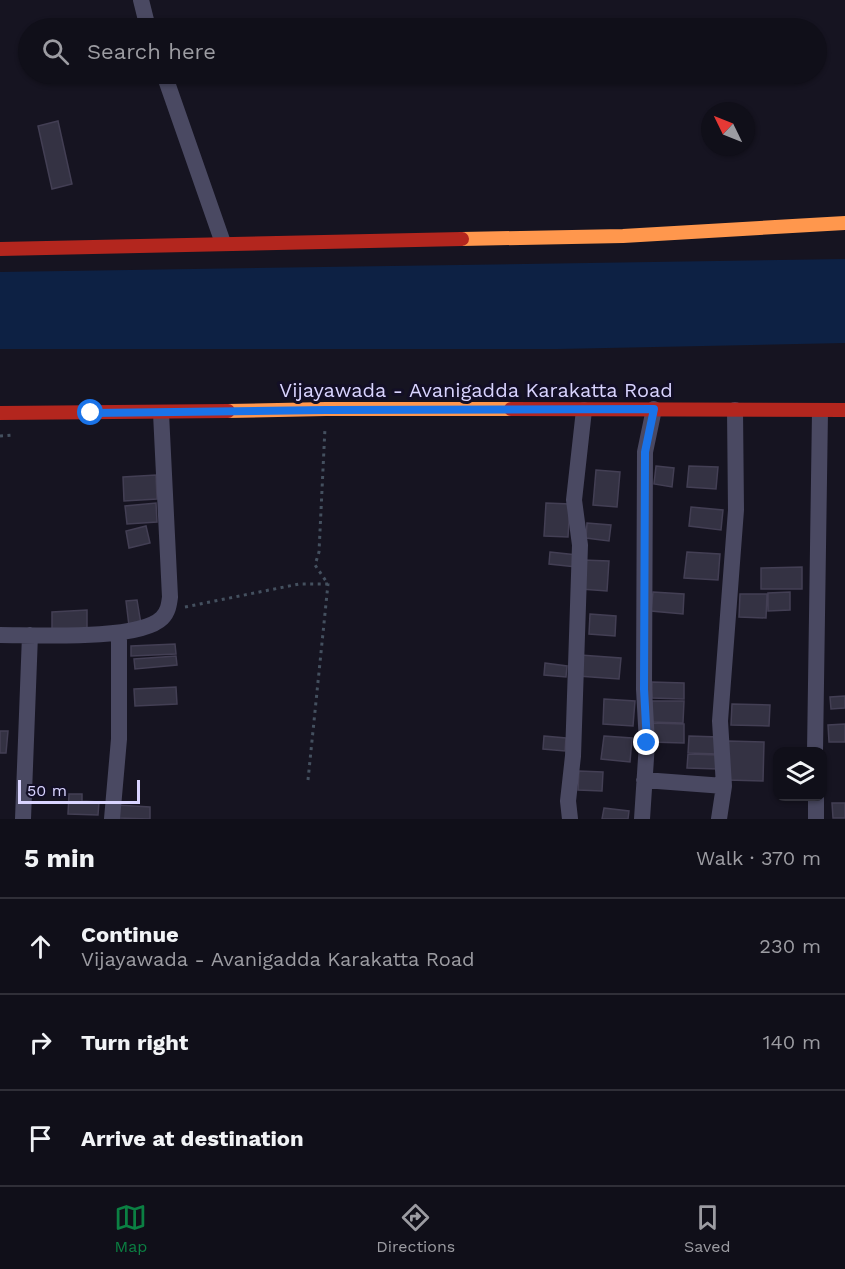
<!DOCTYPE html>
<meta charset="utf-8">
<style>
:root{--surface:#100f19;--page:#1e1d26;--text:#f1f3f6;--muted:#9c9ca2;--line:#302f38;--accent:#0b8043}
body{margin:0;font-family:"Work Sans",sans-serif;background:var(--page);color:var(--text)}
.controls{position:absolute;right:18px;bottom:18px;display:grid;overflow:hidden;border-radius:12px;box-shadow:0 2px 4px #0004}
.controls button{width:54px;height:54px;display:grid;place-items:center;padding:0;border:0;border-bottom:2px solid var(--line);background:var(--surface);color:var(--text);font:30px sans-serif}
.compass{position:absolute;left:701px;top:102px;width:54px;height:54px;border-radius:50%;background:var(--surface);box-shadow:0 2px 4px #0004;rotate:313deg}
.scale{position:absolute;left:18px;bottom:15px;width:122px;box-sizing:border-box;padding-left:6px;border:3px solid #d9d4ff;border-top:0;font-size:16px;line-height:21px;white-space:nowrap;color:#d9d4ff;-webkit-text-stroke:4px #130f26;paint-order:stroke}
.stop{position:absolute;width:18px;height:18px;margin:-14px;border:4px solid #1a73e8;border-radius:50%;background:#fff}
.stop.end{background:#1a73e8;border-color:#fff;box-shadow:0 2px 6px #0008}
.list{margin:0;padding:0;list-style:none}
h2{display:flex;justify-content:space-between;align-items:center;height:78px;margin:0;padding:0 24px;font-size:26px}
h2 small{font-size:20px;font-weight:400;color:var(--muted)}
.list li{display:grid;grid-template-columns:39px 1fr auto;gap:18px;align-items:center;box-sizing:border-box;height:96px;padding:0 24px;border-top:2px solid var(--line)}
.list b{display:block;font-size:22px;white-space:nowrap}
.list p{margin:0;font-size:20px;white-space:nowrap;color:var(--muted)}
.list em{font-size:20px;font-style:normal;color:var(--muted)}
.icon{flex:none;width:33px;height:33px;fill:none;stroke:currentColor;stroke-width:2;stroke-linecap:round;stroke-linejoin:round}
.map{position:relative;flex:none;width:845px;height:819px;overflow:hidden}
.search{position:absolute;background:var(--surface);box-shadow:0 2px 4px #0004;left:18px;right:18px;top:18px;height:66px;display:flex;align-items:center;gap:15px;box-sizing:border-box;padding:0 21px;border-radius:33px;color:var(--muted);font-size:22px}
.sheet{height:366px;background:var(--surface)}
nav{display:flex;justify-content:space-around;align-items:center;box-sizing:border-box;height:84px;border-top:2px solid var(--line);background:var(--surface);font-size:16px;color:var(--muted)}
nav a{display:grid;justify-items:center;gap:3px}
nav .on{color:var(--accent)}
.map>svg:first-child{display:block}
</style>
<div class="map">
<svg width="845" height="819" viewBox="0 0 845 819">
<rect width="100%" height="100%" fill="#161421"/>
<path fill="#0d2144" d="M845 259V343L558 349H0V272Z"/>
<path fill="#343243" stroke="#433f54" stroke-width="1.5" d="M58 121 72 184 52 189 38 126Z
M656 466 674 468 672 487 654 484Z
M689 466 718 467 716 489 687 487Z
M596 470 620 472 617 507 593 505Z
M156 475 157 499 124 501 123 477Z
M156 503 157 522 127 524 125 506Z
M546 503 570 504 568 537 544 536Z
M691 507 723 510 721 530 689 526Z
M587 523 611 525 609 541 586 538Z
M146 526 150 543 129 548 126 531Z
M550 552 577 555 576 567 549 564Z
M687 552 720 554 718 580 684 578Z
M582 560 609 561 607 591 581 589Z
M802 567V589H761V568Z
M653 592 684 594 683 614 651 611Z
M790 592V610L768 611V593Z
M740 594H767L766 618 739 617Z
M137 600 141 624 129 626 126 601Z
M87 610V631L52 632V612Z
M590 614 616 616 615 636 589 634Z
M175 644 176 654 131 656V646Z
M580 655 621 658 619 679 578 676Z
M176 656 177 665 135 669 134 659Z
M545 663 567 666 566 677 544 675Z
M652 682 684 683V699L652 698Z
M176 687 177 704 135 706 134 689Z
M845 696V708L831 709 830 697Z
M604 699 635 701 633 726 603 724Z
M652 701H684L683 723 651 722Z
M732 704 770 705 769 726 731 725Z
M651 723 684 724V743L650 742Z
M845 724V742H829L828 725Z
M0 731H8L6 753H0Z
M544 736 566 738 565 751 543 749Z
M604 736 632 738 630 762 601 759Z
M689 736 719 737V754L688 753Z
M728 741 764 742 763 781 727 780Z
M688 754 719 755V769L687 768Z
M579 771 603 772 602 791 578 790Z
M69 794H82V801L99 802 98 815 68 814Z
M832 803H845V818H833Z
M117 805 150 807V819L117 818Z
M604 808 629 811 628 819H602Z"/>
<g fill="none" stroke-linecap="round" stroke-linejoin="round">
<path stroke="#44505f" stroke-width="3" stroke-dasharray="3 4.5" stroke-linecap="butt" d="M0 436 13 435
M185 607 299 584H328L315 565 319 552 325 428
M308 780 328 584"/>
<path stroke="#4a4962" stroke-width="16" d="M141 0 148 28
M164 74 223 243
M0 635C35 635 139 641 162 618 168 612 169 605 170 597L161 413
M815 752 820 411
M644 780 724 786
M816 796V819
M23 819 30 635
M112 819 119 739V633
M570 819 568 801 573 756 580 545 574 500 584 410
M642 819 647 743 644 689 645 452 654 409
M719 819 724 786 720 721 736 510 735 410"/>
<path stroke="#ff974d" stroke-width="14" d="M462 239 623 236 845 223
M228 411 326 409H511"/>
<path stroke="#b3261e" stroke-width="14" d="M0 249 462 239
M511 409 845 410
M0 413 228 411"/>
</g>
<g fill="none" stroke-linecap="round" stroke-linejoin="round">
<path stroke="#1a73e8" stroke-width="8" d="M91 413 326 410 654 409 645 452 644 689 647 743"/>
</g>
<g text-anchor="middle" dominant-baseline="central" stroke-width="6" stroke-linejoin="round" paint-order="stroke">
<g font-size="20" fill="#d9d4ff" stroke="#130f26">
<text x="476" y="390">Vijayawada - Avanigadda Karakatta Road</text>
</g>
</g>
</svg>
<div class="controls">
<button><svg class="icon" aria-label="layers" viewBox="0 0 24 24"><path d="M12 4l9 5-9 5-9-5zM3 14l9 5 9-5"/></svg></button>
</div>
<svg class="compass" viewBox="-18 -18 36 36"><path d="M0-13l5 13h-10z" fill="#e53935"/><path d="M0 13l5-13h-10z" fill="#9c9ca2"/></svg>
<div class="scale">50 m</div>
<div class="stop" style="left:91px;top:413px"></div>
<div class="stop end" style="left:647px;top:743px"></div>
<div class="search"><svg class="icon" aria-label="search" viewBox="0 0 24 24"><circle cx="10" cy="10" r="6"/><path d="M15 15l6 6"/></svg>Search here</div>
</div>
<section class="sheet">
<h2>5 min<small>Walk · 370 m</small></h2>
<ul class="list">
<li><svg class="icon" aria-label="ahead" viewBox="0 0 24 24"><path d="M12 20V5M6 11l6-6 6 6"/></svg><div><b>Continue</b><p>Vijayawada - Avanigadda Karakatta Road</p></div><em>230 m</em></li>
<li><svg class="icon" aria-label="right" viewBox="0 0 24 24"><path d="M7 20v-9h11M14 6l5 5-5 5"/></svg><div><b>Turn right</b></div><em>140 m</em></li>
<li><svg class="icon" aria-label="arrive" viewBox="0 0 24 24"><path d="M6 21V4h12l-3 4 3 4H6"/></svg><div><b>Arrive at destination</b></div></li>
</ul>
</section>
<nav>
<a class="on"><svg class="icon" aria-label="map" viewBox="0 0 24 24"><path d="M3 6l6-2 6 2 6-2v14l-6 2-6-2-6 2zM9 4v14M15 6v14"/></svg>Map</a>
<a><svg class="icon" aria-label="directions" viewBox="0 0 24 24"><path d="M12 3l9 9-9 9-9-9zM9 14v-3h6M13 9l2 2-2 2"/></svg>Directions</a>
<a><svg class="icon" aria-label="saved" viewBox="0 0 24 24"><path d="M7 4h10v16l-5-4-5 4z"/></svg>Saved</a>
</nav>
